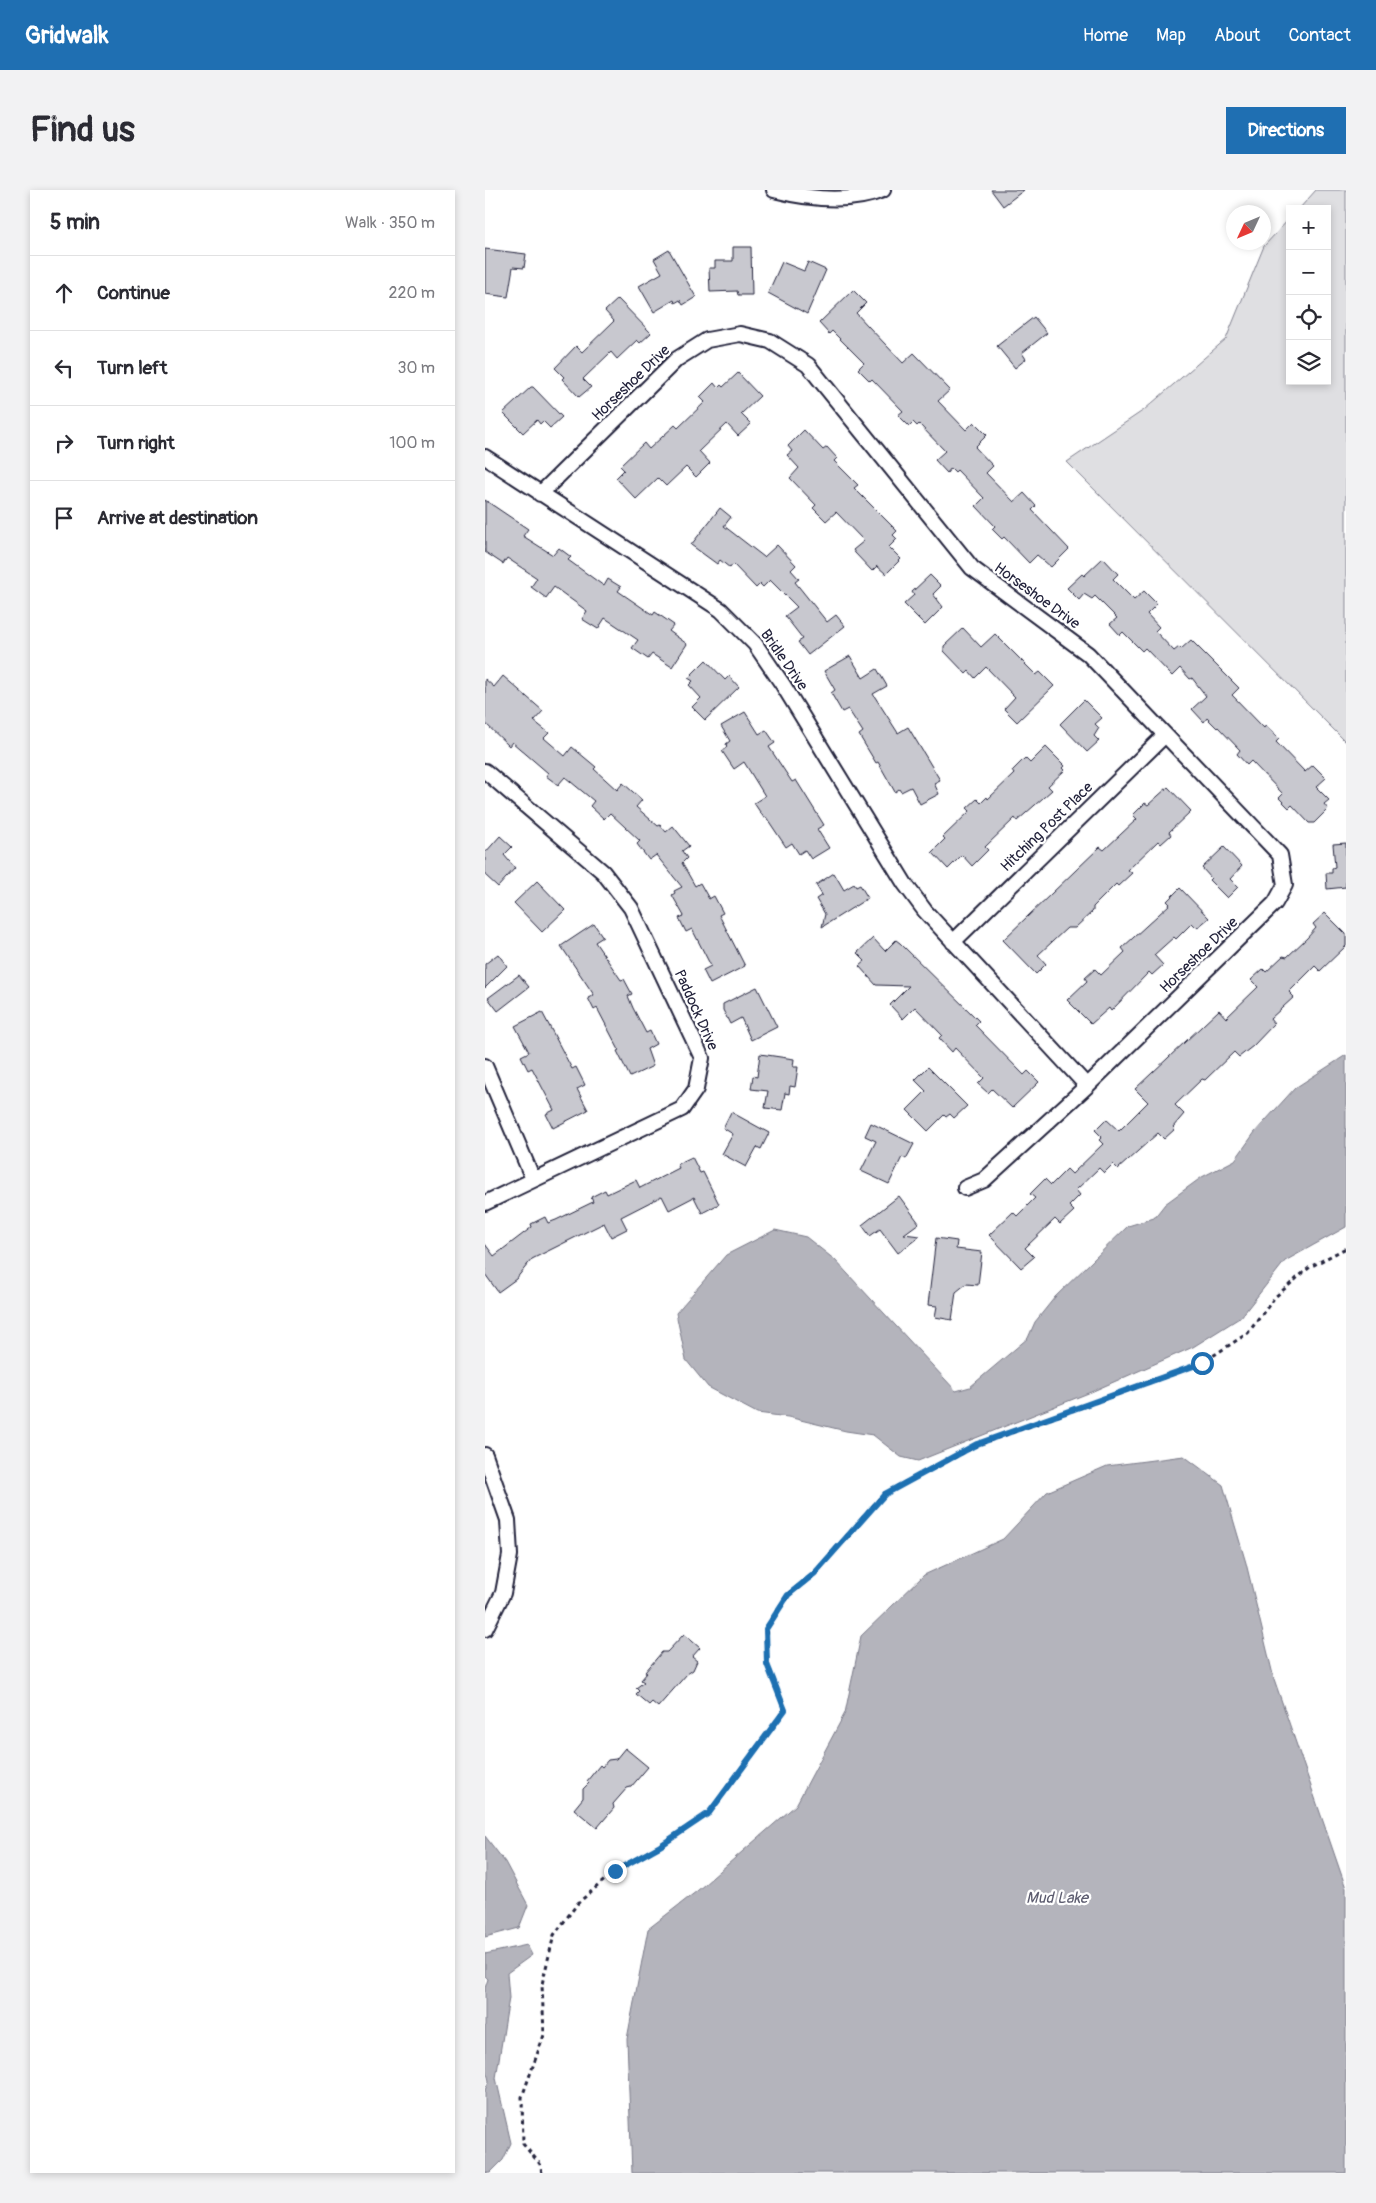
<!DOCTYPE html>
<meta charset="utf-8">
<style>
:root{--surface:#fff;--page:#f2f2f3;--text:#2b2b33;--muted:#7c7c81;--line:#e1e1e2;--accent:#1f6fb2}
body{margin:0;font-family:Pangolin,sans-serif;background:var(--page);color:var(--text)}
.controls{position:absolute;right:15px;top:15px;display:grid;overflow:hidden;border-radius:0px;box-shadow:0 2px 8px #0003}
.controls button{width:45px;height:45px;display:grid;place-items:center;padding:0;border:0;border-bottom:1px solid var(--line);background:var(--surface);color:var(--text);font:25px sans-serif}
.compass{position:absolute;left:741px;top:15px;width:45px;height:45px;border-radius:50%;background:var(--surface);box-shadow:0 2px 8px #0003;rotate:226deg}
.stop{position:absolute;width:15px;height:15px;margin:-11px;border:4px solid #1f6fb2;border-radius:50%;background:#fff}
.stop.end{background:#1f6fb2;border-color:#fff;box-shadow:0 1px 5px #0008}
.list{margin:0;padding:0;list-style:none}
h2{display:flex;justify-content:space-between;align-items:center;height:65px;margin:0;padding:0 20px;font-size:21px}
h2 small{font-size:16px;font-weight:400;color:var(--muted)}
.list li{display:grid;grid-template-columns:32px 1fr auto;gap:15px;align-items:center;box-sizing:border-box;height:75px;padding:0 20px;border-top:1px solid var(--line)}
.list b{display:block;font-size:19px;white-space:nowrap}
.list em{font-size:16px;font-style:normal;color:var(--muted)}
.icon{flex:none;width:28px;height:28px;fill:none;stroke:currentColor;stroke-width:2;stroke-linecap:round;stroke-linejoin:round}
.map{position:relative;flex:none;width:861px;height:1983px;overflow:hidden;border-radius:0px}
header{display:flex;align-items:center;gap:30px;box-sizing:border-box;height:70px;padding:0 25px;background:var(--accent);color:#fff}
header strong{font-size:24px}
nav{display:flex;gap:28px;margin-inline-start:auto;font-size:18px}
.intro{display:flex;align-items:center;justify-content:space-between;box-sizing:border-box;height:120px;padding:0 30px}
h1{margin:0;font-size:35px}
.button{padding:12px 22px;border-radius:0px;background:var(--accent);color:#fff;font-size:18px;font-weight:700}
main{display:flex;gap:30px;padding:0 30px}
aside{flex:1;background:var(--surface);border-radius:0px;box-shadow:0 2px 8px #0003}
.map>svg:first-child{display:block}
</style>
<header>
<strong>Gridwalk</strong>
<nav><a>Home</a><a>Map</a><a>About</a><a>Contact</a></nav>
</header>
<div class="intro"><h1>Find us</h1><a class="button">Directions</a></div>
<main>
<aside>
<h2>5 min<small>Walk · 350 m</small></h2>
<ul class="list">
<li><svg class="icon" aria-label="ahead" viewBox="0 0 24 24"><path d="M12 20V5M6 11l6-6 6 6"/></svg><div><b>Continue</b></div><em>220 m</em></li>
<li><svg class="icon" aria-label="left" viewBox="0 0 24 24"><path d="M17 20v-9H6M10 6l-5 5 5 5"/></svg><div><b>Turn left</b></div><em>30 m</em></li>
<li><svg class="icon" aria-label="right" viewBox="0 0 24 24"><path d="M7 20v-9h11M14 6l5 5-5 5"/></svg><div><b>Turn right</b></div><em>100 m</em></li>
<li><svg class="icon" aria-label="arrive" viewBox="0 0 24 24"><path d="M6 21V4h12l-3 4 3 4H6"/></svg><div><b>Arrive at destination</b></div></li>
</ul>
</aside>
<div class="map">
<svg width="861" height="1983" viewBox="0 0 861 1983">
<rect width="100%" height="100%" fill="#fff"/>
<filter id="ink" filterUnits="userSpaceOnUse"><feTurbulence type="fractalNoise" baseFrequency=".02" numOctaves="2"/><feDisplacementMap in="SourceGraphic" scale="10" xChannelSelector="R" yChannelSelector="G"/><feConvolveMatrix kernelMatrix="1 2 1 2 8 2 1 2 1" color-interpolation-filters="sRGB"/></filter>
<g filter="url(#ink)">
<path fill="#dfdfe2" stroke="#80808e" d="M831 0H861V552L582 272 659 220 741 149 779 56 805 28V191H842V19H814Z"/>
<path fill="#b4b4bc" stroke="#7a7a88" d="M861 865V1037L800 1071 756 1127 708 1157 606 1202 433 1271 416 1267 388 1245 361 1241 303 1227 272 1223 223 1197 201 1170 191 1123 241 1065 290 1040 321 1047 350 1070 471 1201 485 1197 543 1148 550 1132 570 1107 643 1036 669 1028 680 1014 717 987 750 970 770 942 810 898Z
M699 1266 738 1295 761 1373 789 1489 861 1698V1983H147L142 1849 163 1739 212 1701 311 1615 360 1523 376 1446 439 1385 518 1349 562 1302 622 1276Z
M0 1646 20 1672 43 1715 34 1738 0 1747Z
M42 1755 47 1765 22 1783 24 1808 11 1888 26 1953 18 1970 5 1983H0V1900L4 1891 0 1873V1798L3 1789 0 1786V1764Z"/>
<path fill="#c8c8cf" stroke="#22223b" d="M506 0H539L518 16Z
M248 57H266L267 105H253L252 101 225 102 224 78H230V71H248Z
M0 59 41 64 39 78 28 77 23 107 0 104Z
M184 60 211 107 198 115 195 110 190 113 189 110 169 122 154 96 177 83 169 69Z
M297 72 319 81 323 72 341 80 322 124 283 103Z
M368 100 381 113 371 123 383 136 418 173 429 163 465 200 453 211 481 240 489 232 502 245 490 257 508 276 501 283 529 312 539 303 551 316 547 320 584 359 566 377 552 365 544 373 519 347 517 349 507 339 510 336 491 316 499 308 472 280 470 282 466 278 462 283 450 270 460 261 434 234 432 236 428 232 424 236 413 225 418 221 387 189 385 191 373 179 379 173 347 141 344 144 334 133Z
M133 109 166 143 155 153 152 150 132 169 126 162 98 189 106 197 94 207 77 189 79 187 70 178 91 156 97 162 129 131 120 121Z
M549 127 562 143 537 163 541 169 530 178 512 156Z
M253 183 275 206 256 224 266 234 253 246 242 234 214 261 225 273 211 287 201 277 181 296 173 288 151 309 131 288 139 280 135 276 159 253 164 259 190 235 193 238 220 212 215 207 229 193 233 198 236 195 238 197Z
M46 197H48L77 227 65 238 58 231 55 234 52 230 38 243 18 223Z
M319 240 338 260 342 257 352 268 349 271 373 295 369 298 412 341 408 345 412 349 404 357 416 369 401 384 392 376 387 381 370 363 368 360 379 351 351 322 341 331 328 318 331 315 305 288 314 278 302 265 307 261 303 256Z
M0 310 43 339 38 346 68 365 74 358 86 367 83 370 119 396 123 389 136 397 133 401 168 425 170 422 189 435 184 441 202 454 187 477 167 464 163 469 147 458 153 450 120 428 113 439 97 429 102 421 69 397 61 408 46 397 52 388 22 368 18 374 0 362Z
M235 318 246 327 239 336 279 367 292 355 311 375 306 380 314 389 310 392 342 432 351 425 360 436 323 465 313 452 318 449 300 426 312 417 285 390 278 397 275 394 271 398 248 374 245 378 235 370 232 374 206 355Z
M618 368 633 384 628 389 649 410 659 401 672 414 662 424 674 437 670 441 689 461 694 457 696 459 706 450 754 498 747 505 779 538 781 535 794 549 791 552 820 582 828 575 841 588 831 597 844 610 839 614 843 619 829 633H824L807 615 804 618 794 608 798 604 766 571 762 575 752 564 755 560 733 537 732 538 722 528 719 532 707 519 721 506 707 488 705 489 695 478 687 486 660 458 657 461 638 442 635 445 625 434 632 428 610 406 607 409 599 404 594 410 582 398 597 384 599 386Z
M445 385 456 396 448 404 458 417 440 435 419 414 429 405 427 402Z
M478 438 496 457 510 444 551 485 555 482 569 496 532 532 519 519 530 507 501 477 490 488 484 481 481 484 459 461V456Z
M365 466 378 488 392 479 402 496 388 504 413 543 423 537 455 590 449 593 454 604 435 614 426 597 416 602 414 599 410 602 393 572 391 573 374 545 378 542 363 519 357 522 346 503 350 500 339 481Z
M221 470 240 490 244 486 254 497 220 530 207 517 216 508 204 495 208 491 203 488Z
M18 486 58 521 49 531 64 543 59 548 80 566 87 557 111 577 109 579 132 600 138 593 157 610 151 617 173 636 175 635 181 642 188 636 204 656 197 661 202 668 197 673 210 696 215 693 224 709 229 706 238 723 234 725 260 776 225 794 218 780 226 776 207 739 201 742 194 728 199 726 187 705 190 703 189 701 197 697 171 665 164 670 152 654 155 651 125 623 119 629 105 616 109 611 80 587 73 595 61 586 63 583 27 552 24 556 0 533V489L9 497Z
M599 510 617 528 610 534 614 538 609 546 614 551 602 562 575 534Z
M260 522 274 544 281 540 290 553 284 557 307 592 311 590 339 635 332 639 344 658 326 669 320 660 314 664 307 653 301 657 281 627 279 628 269 613 280 606 259 572 249 579 237 561 242 557 241 554 245 551 236 536Z
M561 557 580 576 578 578 580 580 563 596 567 600 532 631 530 628 500 657 503 660 487 676 477 665 463 679 447 662 460 649 458 647 485 621 482 618 492 609 496 613 502 607 503 609 529 584 527 581 540 568 545 573Z
M683 597 706 621 684 642 686 645 676 654 673 651 643 680 647 683 633 696 631 694 608 717V721L590 738H582L553 765 561 774 551 784 518 750 615 657 619 660 652 629 648 625 660 613 663 615Z
M15 646 27 657 19 665 30 678 13 697 0 685V663Z
M861 653V697L842 699 841 683H847V678L850 677 848 654Z
M739 657 757 676 745 689 753 697 742 708 724 690 726 688 717 678Z
M349 683 359 700 369 694 371 697 375 695 383 708 337 737 340 724 331 709 337 705 331 695Z
M52 691 80 720 57 742 29 713Z
M695 698 724 728 712 738 707 733 691 749 689 747 669 765 678 775 667 785 664 782 626 821 624 818 606 834 582 810 602 791 600 788 610 779 616 785 640 762 637 758 685 714 682 711Z
M840 723 861 744V756L835 781 830 776 804 802 809 807 785 829 789 834 768 856 754 867 749 862 720 890 717 889 690 915 699 924 688 937 690 939 679 949 673 943 633 979 628 974 619 983 614 978 591 1000 595 1005 584 1016 589 1021 575 1034 570 1029 540 1058 549 1067 536 1078 504 1045 528 1022 532 1026 550 1008 545 1004 560 989 566 995 582 979 587 984 618 954 614 950 617 947 610 940 621 929 634 941 663 912 650 899 734 820 741 828 773 797 766 790 778 779 781 782 798 766 802 767 822 748 831 738 828 734Z
M109 734 118 747 110 752 136 790 139 789 147 804 143 806 148 818 161 843 165 841 171 854 162 859 168 876 145 887 132 861 134 860 112 818 109 820 103 808 109 805 76 756Z
M388 748 400 761 411 750 415 753 494 831 490 835 539 885 543 881 554 892 527 918 507 899 503 903 493 894 499 888 470 858 467 862 454 848 457 845 430 817 418 829 405 815 424 796 391 795 374 776 380 771 372 763Z
M13 764 22 776 0 798V774Z
M34 785 44 797 13 821 3 808Z
M272 797 292 837 266 850 256 828 245 834 238 820V814Z
M57 822 87 879 91 877 100 895 92 899 103 920 68 938 61 924 69 920 47 878 43 880 36 866 44 862 30 836Z
M275 864 309 869 308 877H313L310 897 305 896 304 904 300 903 297 920 280 918 283 901 266 899 268 886 272 887Z
M443 877 482 916 469 928 465 924 461 927 459 925 443 941 422 920 441 901 430 890Z
M246 922 284 943 276 959 272 957 261 977 237 964 248 944 238 938Z
M386 933 429 954 421 969 417 967 404 994 376 981 391 951 380 946Z
M207 967 215 983 218 982 234 1014 217 1023 209 1007 184 1020 177 1006 136 1027 142 1039 126 1047 119 1033 47 1069 31 1089 13 1102 0 1084V1054L9 1066 47 1037 46 1034 60 1027 63 1033 71 1030 108 1012 106 1007 120 1000 122 1004 151 990 155 998 194 978 192 974Z
M414 1006 434 1033 419 1044 435 1046 413 1063 395 1039 385 1046 377 1035Z
M451 1048 472 1051 471 1059 497 1062 493 1095 481 1094 471 1102 467 1130 450 1127 452 1116 443 1115Z
M199 1444 215 1458 207 1467 212 1471 208 1480 202 1484 173 1517 167 1512 164 1515 151 1504 154 1501 151 1498 159 1492 156 1490 162 1483 160 1482 177 1462H182Z
M140 1558 163 1577 146 1597 142 1598 128 1614 129 1618 112 1638 89 1619 98 1608V1599L104 1593 102 1591 115 1575 117 1577 123 1570 131 1569Z"/>
<g fill="none" stroke-linecap="round" stroke-linejoin="round">
<defs>
<path id="street" d="M289 0C324 9 364 14 398 0
M0 267 236 420 270 454 298 495 420 694 440 721 602 896
M55 304 192 169 222 150 255 144 285 151 323 175 487 378 603 464 795 665 800 695 790 713 602 896 499 990 480 998
M0 581 118 682 146 718 217 868 211 899 197 919 0 1013
M468 752 680 545
M0 876 48 989
M0 1265 23 1330 25 1365 18 1403 0 1439"/>
</defs>
<use href="#street" stroke="#22223b" stroke-width="18"/>
<path stroke="#22223b" stroke-width="3" stroke-dasharray="4 4" stroke-linecap="butt" d="M57 1983 55 1974 38 1954 37 1907 59 1845 57 1794 69 1745 93 1713 130 1681 175 1656 224 1623 300 1520 282 1474 281 1439 303 1405 329 1384 399 1304 492 1255 717 1173 763 1143 790 1107 825 1077 861 1058"/>
<use href="#street" stroke="#fff" stroke-width="14"/>
</g>
</g>
<g fill="none" stroke-linecap="round" stroke-linejoin="round" filter="url(#ink)">
<path stroke="#1f6fb2" stroke-width="6" d="M130 1681 175 1656 224 1623 300 1520 282 1474 281 1439 303 1405 329 1384 400 1304 492 1254 717 1173"/>
</g>
<g text-anchor="middle" dominant-baseline="central" stroke-width="4.5" stroke-linejoin="round" paint-order="stroke">
<g font-size="15" fill="#22223b" stroke="#fff">
<text transform="translate(146 193) rotate(-44)">Horseshoe Drive</text>
<text transform="translate(552 406) rotate(36)">Horseshoe Drive</text>
<text transform="translate(299 470) rotate(55)">Bridle Drive</text>
<text transform="translate(562 637) rotate(-44)">Hitching Post Place</text>
<text transform="translate(714 765) rotate(-44)">Horseshoe Drive</text>
<text transform="translate(211 820) rotate(66)">Paddock Drive</text>
</g>
<g font-size="16" font-style="italic" fill="#5c5c6f" stroke="#fff">
<text x="572" y="1708">Mud Lake</text>
</g>
</g>
</svg>
<div class="controls">
<button>+</button>
<button>−</button>
<button><svg class="icon" aria-label="locate" viewBox="0 0 24 24"><circle cx="12" cy="12" r="6"/><path d="M12 2v4M12 18v4M2 12h4M18 12h4"/></svg></button>
<button><svg class="icon" aria-label="layers" viewBox="0 0 24 24"><path d="M12 4l9 5-9 5-9-5zM3 14l9 5 9-5"/></svg></button>
</div>
<svg class="compass" viewBox="-18 -18 36 36"><path d="M0-13l5 13h-10z" fill="#e53935"/><path d="M0 13l5-13h-10z" fill="#7c7c81"/></svg>
<div class="stop" style="left:717px;top:1173px"></div>
<div class="stop end" style="left:130px;top:1681px"></div>
</div>
</main>
